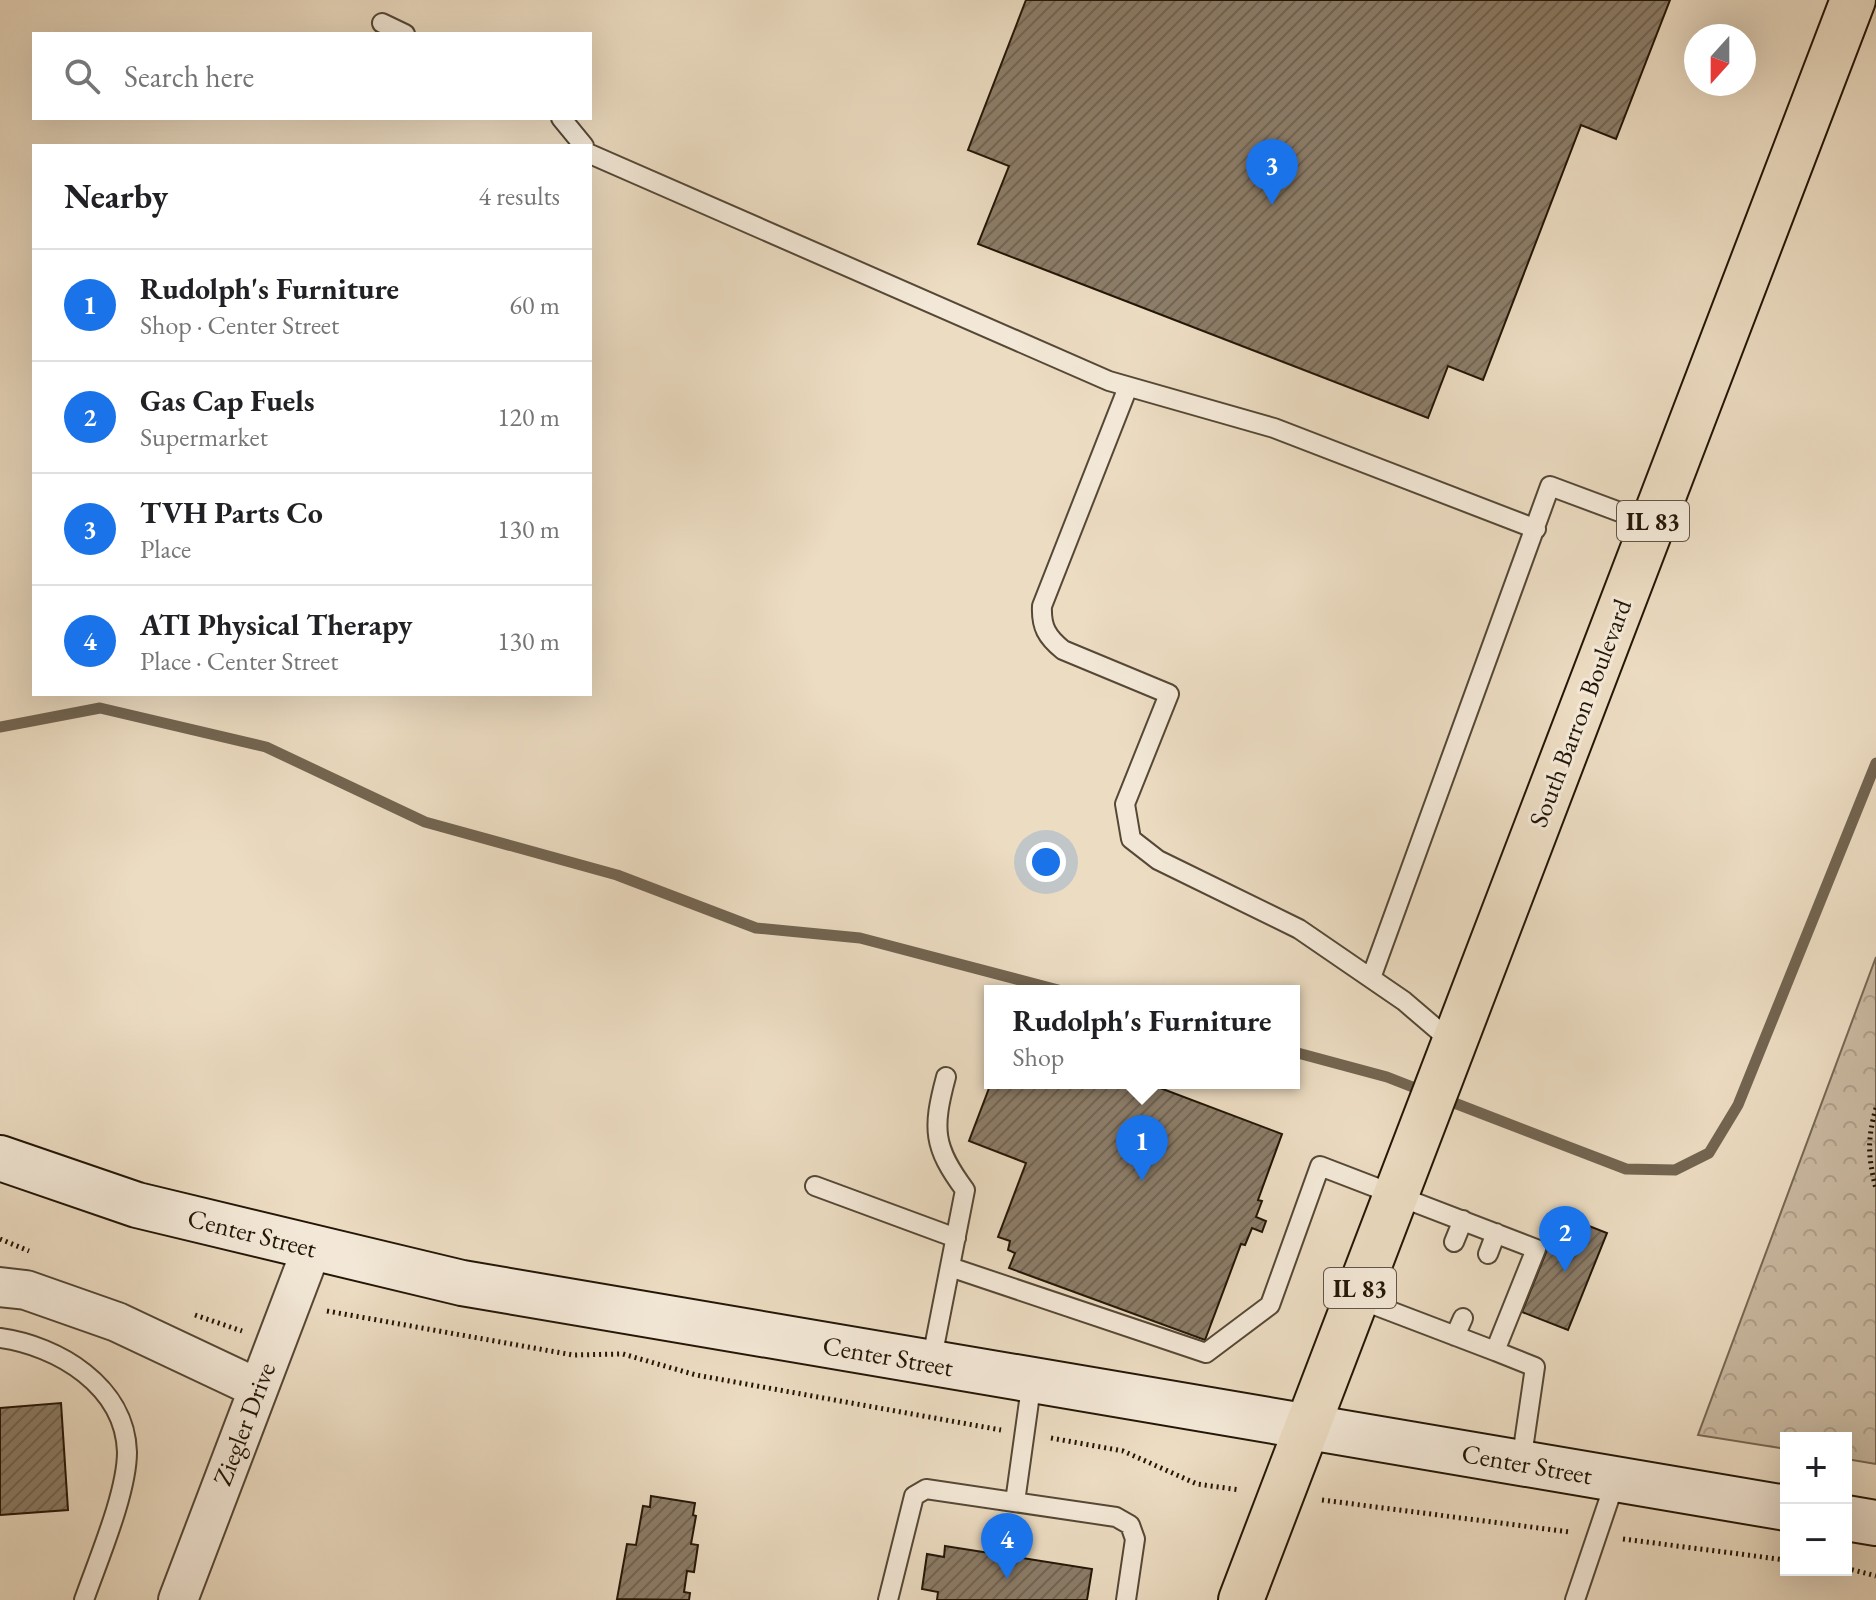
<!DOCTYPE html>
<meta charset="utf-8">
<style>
:root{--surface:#fff;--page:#f6f6f6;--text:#202124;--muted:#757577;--line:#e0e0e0;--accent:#1a73e8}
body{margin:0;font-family:"EB Garamond",serif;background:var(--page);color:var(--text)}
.controls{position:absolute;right:24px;bottom:24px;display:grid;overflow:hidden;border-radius:0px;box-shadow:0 8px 32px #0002}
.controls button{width:72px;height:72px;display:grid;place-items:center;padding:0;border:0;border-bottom:2px solid var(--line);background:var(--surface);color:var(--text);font:40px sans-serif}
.compass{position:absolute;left:1684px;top:24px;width:72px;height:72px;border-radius:50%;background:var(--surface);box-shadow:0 8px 32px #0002;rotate:201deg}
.you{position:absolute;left:1046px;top:862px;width:28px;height:28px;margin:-20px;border:6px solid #fff;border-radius:50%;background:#1a73e8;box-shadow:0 0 0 12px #1a73e833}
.badge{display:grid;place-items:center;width:52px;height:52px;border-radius:50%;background:var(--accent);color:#fff;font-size:26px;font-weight:700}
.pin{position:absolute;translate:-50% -66px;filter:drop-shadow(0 2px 4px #0008)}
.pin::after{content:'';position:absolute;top:42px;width:28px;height:24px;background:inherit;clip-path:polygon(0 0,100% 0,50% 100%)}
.popup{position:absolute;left:984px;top:985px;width:316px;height:104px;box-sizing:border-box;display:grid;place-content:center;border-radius:0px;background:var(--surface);filter:drop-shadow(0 2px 6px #0005);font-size:26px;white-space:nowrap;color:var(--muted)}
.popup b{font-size:30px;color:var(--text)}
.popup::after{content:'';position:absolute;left:50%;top:100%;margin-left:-16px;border:16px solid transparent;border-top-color:var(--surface)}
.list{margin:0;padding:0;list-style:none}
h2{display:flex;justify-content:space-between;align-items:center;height:104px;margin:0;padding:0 32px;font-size:34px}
h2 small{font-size:26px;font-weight:400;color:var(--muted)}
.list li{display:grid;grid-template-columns:52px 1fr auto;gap:24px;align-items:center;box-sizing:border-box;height:112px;padding:0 32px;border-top:2px solid var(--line)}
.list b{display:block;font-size:30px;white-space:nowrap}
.list p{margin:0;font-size:26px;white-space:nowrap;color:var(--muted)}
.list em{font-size:26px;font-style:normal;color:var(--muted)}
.icon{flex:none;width:44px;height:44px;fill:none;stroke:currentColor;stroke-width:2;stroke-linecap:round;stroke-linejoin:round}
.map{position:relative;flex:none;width:1876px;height:1600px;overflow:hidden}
.search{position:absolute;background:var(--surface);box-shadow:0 8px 32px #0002;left:32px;top:32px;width:560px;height:88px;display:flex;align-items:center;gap:20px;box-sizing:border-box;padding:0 28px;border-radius:0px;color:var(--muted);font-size:30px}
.panel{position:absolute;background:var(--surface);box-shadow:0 8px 32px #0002;left:32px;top:144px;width:560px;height:552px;border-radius:0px}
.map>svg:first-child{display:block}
</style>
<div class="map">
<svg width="1876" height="1600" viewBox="0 0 1876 1600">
<defs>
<pattern id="park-crowns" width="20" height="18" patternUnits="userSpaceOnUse" patternTransform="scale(2)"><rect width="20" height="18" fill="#cabaa2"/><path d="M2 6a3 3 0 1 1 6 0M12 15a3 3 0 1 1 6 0" fill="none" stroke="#ad9f8a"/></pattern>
<pattern id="building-hatch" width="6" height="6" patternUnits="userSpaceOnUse" patternTransform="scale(2)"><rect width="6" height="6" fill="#8c7d68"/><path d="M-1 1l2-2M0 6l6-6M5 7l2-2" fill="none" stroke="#726554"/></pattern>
</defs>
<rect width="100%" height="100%" fill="#ecdcc2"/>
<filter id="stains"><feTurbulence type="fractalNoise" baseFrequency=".0025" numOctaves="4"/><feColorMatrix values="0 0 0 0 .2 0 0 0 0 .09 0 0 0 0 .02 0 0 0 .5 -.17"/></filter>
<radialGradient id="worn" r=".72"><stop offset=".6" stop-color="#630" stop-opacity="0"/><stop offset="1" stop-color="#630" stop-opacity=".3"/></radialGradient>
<path fill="url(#park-crowns)" stroke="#766854" stroke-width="2" d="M1876 957V1464L1846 1459V1438H1786V1449L1698 1435Z"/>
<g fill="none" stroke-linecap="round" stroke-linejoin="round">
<path stroke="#736551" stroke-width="11" d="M0 727 100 708 266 747 425 822 617 875 756 928 860 938 1062 991
M1294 1052 1387 1077 1428 1093
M1444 1099 1626 1169 1675 1170 1709 1153 1738 1105 1876 763"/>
</g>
<path fill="url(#building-hatch)" stroke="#231607" stroke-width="2" d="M1026 0H1670L1616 139 1581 125 1483 380 1448 366 1428 418 978 244 1009 166 968 150Z
M991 1083H1147L1282 1134 1258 1200 1262 1201 1256 1217 1266 1221 1262 1232 1252 1228 1245 1245 1241 1244 1205 1340 1009 1268 1015 1253 1008 1250 1010 1241 998 1237 1026 1163 969 1141Z
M1561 1215 1607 1233 1568 1330 1522 1312Z
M61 1403 68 1510 0 1515V1408Z
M651 1496 695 1503 693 1515 696 1516 691 1544 698 1545 694 1572 687 1571 684 1592 690 1593 689 1600 617 1599 627 1544 636 1545 643 1506 650 1507Z
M945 1546 1092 1569 1087 1600H937L938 1592 922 1589 927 1554 944 1557Z"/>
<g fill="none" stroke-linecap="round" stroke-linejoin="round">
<defs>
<path id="lane" d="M382 23 405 34
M561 118 584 146
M590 154 1109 381 1274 428 1536 529
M1128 387 1042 606C1041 627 1047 637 1063 650L1169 694 1125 804 1131 839 1158 860 1299 929 1404 1001 1453 1043
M1371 978 1550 486 1652 524
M815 1186 956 1238
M1454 1242 1463 1220
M1488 1254 1496 1233
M950 1267 1206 1353 1270 1305 1320 1166 1536 1249 1495 1351 1535 1367 1521 1463
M1356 1298 1495 1351
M1455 1336 1463 1318
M0 1338C58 1346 125 1386 127 1452 127 1493 98 1560 84 1600
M931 1363 965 1190C933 1147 932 1129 946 1077
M1015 1502 1032 1380
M888 1600 914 1496 926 1489 1116 1517 1130 1525 1135 1539 1126 1600
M1575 1600 1616 1479"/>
<path id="street" d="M0 1287 26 1290 117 1322 257 1388
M178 1600 312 1248"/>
<path id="secondary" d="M0 1158 137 1205 462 1283 1786 1508
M1846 1518 1876 1523"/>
<path id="primary" d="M1241 1600 1853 0"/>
</defs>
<use href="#lane" stroke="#554836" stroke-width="22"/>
<use href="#street" stroke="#554836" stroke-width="42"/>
<use href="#secondary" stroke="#231607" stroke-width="48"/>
<use href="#primary" stroke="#231607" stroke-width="48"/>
<path stroke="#231607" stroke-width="5" stroke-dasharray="2 4" stroke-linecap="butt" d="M1876 1108C1867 1140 1868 1157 1876 1189
M0 1239 29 1251
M327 1311 573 1355 623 1354 696 1375 1001 1430
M195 1315 242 1331
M1051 1438 1123 1451 1197 1484 1240 1490
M1322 1500 1570 1532
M1623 1539 1786 1560
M1846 1568 1876 1576"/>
<use href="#lane" stroke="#f3e8d7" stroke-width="18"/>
<use href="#street" stroke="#f3e8d7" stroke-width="38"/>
<use href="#secondary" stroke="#f3e8d7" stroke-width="44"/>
<use href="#primary" stroke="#ecdcc2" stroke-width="44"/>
</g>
<g text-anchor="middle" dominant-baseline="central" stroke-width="6" stroke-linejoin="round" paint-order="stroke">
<g fill="#f3e8d7" stroke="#615545" stroke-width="2">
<rect x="1617" y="501" width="72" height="40" rx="6"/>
<rect x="1324" y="1268" width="72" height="40" rx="6"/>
</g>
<g font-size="24" font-weight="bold" fill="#231607">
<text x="1653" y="521">IL 83</text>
<text x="1360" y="1288">IL 83</text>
</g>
<g font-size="26" fill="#231607" stroke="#f3e8d7">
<text transform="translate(1580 713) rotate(-69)">South Barron Boulevard</text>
<text transform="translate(252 1233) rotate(14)">Center Street</text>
<text transform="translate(888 1356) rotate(10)">Center Street</text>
<text transform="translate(244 1424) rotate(-69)">Ziegler Drive</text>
<text transform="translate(1527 1464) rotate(10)">Center Street</text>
</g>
</g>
<rect width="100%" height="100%" filter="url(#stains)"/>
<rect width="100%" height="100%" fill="url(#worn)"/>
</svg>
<div class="controls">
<button>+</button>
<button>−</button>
</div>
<svg class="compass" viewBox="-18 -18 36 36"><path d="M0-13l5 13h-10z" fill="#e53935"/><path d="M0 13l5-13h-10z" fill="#757577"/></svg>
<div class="you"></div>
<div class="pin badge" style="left:1142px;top:1181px">1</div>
<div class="popup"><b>Rudolph's Furniture</b>Shop</div>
<div class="pin badge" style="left:1565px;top:1272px">2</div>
<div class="pin badge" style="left:1272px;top:205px">3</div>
<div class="pin badge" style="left:1007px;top:1579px">4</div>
<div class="search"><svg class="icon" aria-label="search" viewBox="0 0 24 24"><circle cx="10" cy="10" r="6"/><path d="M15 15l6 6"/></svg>Search here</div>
<section class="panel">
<h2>Nearby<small>4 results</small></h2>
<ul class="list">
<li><span class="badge">1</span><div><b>Rudolph's Furniture</b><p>Shop · Center Street</p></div><em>60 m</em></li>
<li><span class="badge">2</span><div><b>Gas Cap Fuels</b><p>Supermarket</p></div><em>120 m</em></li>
<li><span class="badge">3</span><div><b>TVH Parts Co</b><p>Place</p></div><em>130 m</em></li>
<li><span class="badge">4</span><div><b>ATI Physical Therapy</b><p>Place · Center Street</p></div><em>130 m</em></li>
</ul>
</section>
</div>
